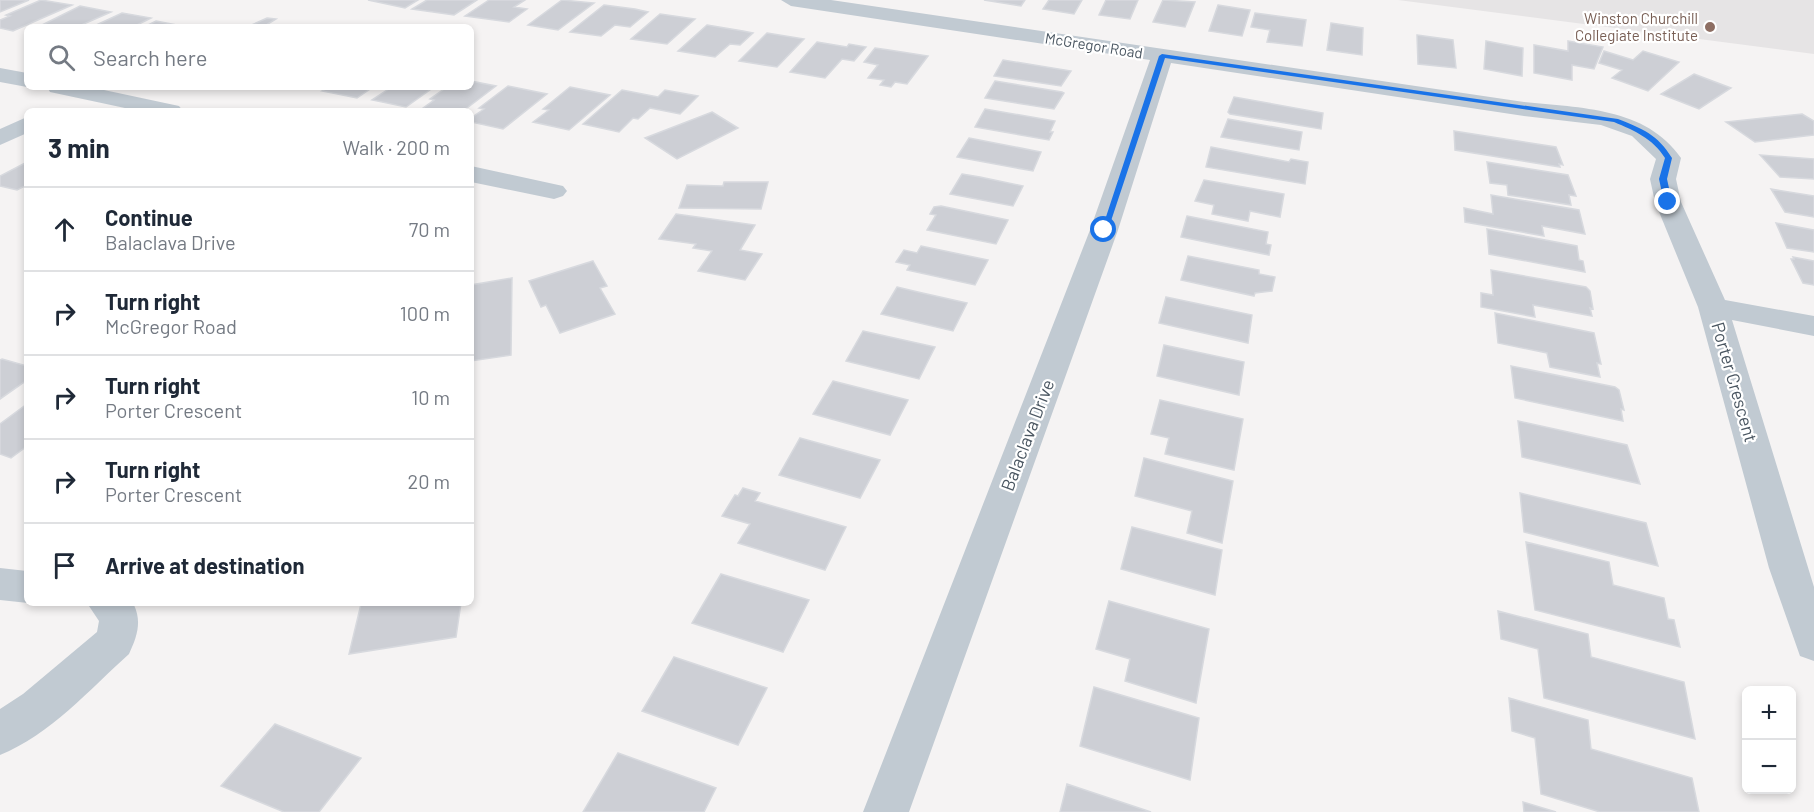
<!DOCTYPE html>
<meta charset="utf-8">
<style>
:root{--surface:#fff;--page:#f6f6f7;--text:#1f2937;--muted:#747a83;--line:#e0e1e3}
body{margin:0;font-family:Barlow,sans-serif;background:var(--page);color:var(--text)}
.controls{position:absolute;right:18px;bottom:18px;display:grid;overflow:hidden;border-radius:9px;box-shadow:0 3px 9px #0003}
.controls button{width:54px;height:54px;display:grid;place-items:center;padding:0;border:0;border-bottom:2px solid var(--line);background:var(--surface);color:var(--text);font:30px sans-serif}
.stop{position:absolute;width:18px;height:18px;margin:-14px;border:4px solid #1a73e8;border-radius:50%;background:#fff}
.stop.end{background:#1a73e8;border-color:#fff;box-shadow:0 2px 6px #0008}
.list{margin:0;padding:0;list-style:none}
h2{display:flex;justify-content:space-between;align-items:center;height:78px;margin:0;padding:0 24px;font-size:26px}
h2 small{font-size:20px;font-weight:400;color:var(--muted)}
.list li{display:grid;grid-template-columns:39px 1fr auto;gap:18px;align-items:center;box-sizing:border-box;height:84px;padding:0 24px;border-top:2px solid var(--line)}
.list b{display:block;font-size:22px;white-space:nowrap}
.list p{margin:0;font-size:20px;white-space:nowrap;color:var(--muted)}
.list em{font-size:20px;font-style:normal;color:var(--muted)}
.icon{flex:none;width:33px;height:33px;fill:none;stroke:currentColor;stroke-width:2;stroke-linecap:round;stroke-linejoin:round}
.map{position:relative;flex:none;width:1814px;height:812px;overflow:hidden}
.search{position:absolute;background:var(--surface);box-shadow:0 3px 9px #0003;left:24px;top:24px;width:450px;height:66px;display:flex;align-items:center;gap:15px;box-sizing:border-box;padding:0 21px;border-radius:9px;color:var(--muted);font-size:22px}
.panel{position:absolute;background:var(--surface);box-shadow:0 3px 9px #0003;left:24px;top:108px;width:450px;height:498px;border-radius:9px}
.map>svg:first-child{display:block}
</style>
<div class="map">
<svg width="1814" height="812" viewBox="0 0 1814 812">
<rect width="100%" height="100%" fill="#f5f3f3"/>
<path fill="#e6e4e5" d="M1398 0H1814V54Z"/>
<path fill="#cdcfd5" stroke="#d7d9de" stroke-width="1.5" d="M0 0H29L0 12Z
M41 0 72 5 13 31 0 28V20L10 16 6 15Z
M368 0H418L405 8Z
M427 0H477L454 15 412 9Z
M489 0H525L514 7 527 9 509 22 465 16Z
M562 0 594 3 558 30 528 25Z
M984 0H1025L1021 6Z
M1049 0H1082L1074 14 1043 9Z
M1106 0H1138L1130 19 1099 15Z
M1163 0 1195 2 1185 27 1153 22Z
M604 5 635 9 648 12 630 27 615 25 601 36 570 32Z
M1218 5 1250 10 1242 36 1209 31Z
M80 6 111 12 77 27H38Z
M122 13 151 18 133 27H92Z
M1255 13 1306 20 1302 46 1267 42 1270 30 1251 27Z
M660 14 695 19 667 44 631 39Z
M267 18 276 19 263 27H247Z
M156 21 187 27H144Z
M1331 23 1363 28 1362 55 1327 50Z
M707 25 743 31 753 33 740 45 730 44 715 57 678 51Z
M767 33 804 39 777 67 739 61Z
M1417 35 1453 40 1456 68 1418 64Z
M1486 41 1523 48 1522 76 1484 69Z
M1568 41 1603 47 1594 69 1572 65V80L1534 73V45L1568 51Z
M817 42 847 47 849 44 866 47 854 61 842 59 825 78 790 72Z
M875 48 889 50 928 56 907 84 895 82 891 87 880 85 884 80 868 78 878 65 864 62Z
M1604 51 1633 60 1643 51 1679 62 1648 91 1612 78 1622 70 1599 63Z
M1003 60 1071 71 1061 86 994 76Z
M1694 74 1731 88 1699 109 1661 94Z
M471 81 496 86 463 111H419L434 100 430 99 447 87H471Z
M995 81 1062 92 1064 93 1054 109 985 98Z
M508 86 547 94 503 129 471 122V118L484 109 479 108Z
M329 87H373L357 98 322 91Z
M387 87H434L406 107 372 100 390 88Z
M570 87 610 95 569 130 533 122 549 110 543 109Z
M622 90 658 97 665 90 698 96 680 114 650 108 638 119 633 118 619 132 583 124Z
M1234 97 1323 113 1321 129 1230 114 1228 112Z
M985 109 1055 121 1050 132H1053L1049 140 975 127Z
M712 112 738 128 677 159 645 138Z
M1802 114 1814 121V135L1755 142 1726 122Z
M1228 119 1302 132 1299 150 1221 137Z
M1454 131 1556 147 1563 165 1559 164 1560 167 1455 150Z
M969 138 1041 152 1033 171 957 157Z
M1211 147 1289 162 1291 159 1308 162 1305 184 1206 167Z
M1760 155 1814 159V179L1780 177Z
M27 162V185L17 190 0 186V176Z
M1487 162 1568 175 1576 196 1569 195 1571 205 1508 195 1507 185 1490 183Z
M962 174 980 177 1023 186 1013 206 950 194Z
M1204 180 1284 194 1280 217 1250 211 1248 221 1212 214 1214 205 1195 201Z
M724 182H768L761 209 679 208 687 185 723 186Z
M1771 189 1814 196V217L1785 212Z
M1491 195 1579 210 1585 234 1542 226 1544 236 1465 222 1464 208 1493 214Z
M941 206 1008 220 996 244 927 230 936 215 930 214 934 207Z
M676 214 755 225 740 250 762 254 745 280 698 271 712 251 693 248 696 244 659 239Z
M1187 216 1268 232 1266 244 1271 245 1269 255 1181 237Z
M1776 223 1814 230V252L1787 248Z
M1487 229 1577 246 1579 260 1583 261 1585 272 1489 254Z
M921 246 988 260 975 285 907 270 910 265 896 262 904 250 917 253Z
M1188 256 1259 270V274L1275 277 1272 291 1255 293 1254 296 1181 280Z
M1793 257 1814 261V285L1803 283 1791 259H1794Z
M593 261 607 286 600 288 615 314 560 333 546 305 541 307 529 281Z
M1491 270 1586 287 1590 291 1593 309 1590 308 1592 316 1533 305 1535 317 1481 307V293L1493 295Z
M512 278 511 355 471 361V285Z
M897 287 918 292 967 303 953 331 881 314Z
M1166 297 1252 315 1248 343 1159 323Z
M1495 313 1594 333 1601 364 1597 363 1600 377 1550 367 1547 353 1498 343Z
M863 331 935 347 919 379 846 361Z
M1164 345 1244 362 1239 395 1157 376Z
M2 359 27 366V380L0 399V360Z
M1511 366 1615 387 1619 390 1624 410 1621 409 1623 421 1515 398Z
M833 381 908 400 890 435 813 414Z
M1160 400 1243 419 1234 470 1165 454 1169 438 1151 434Z
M27 404V446L11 458 0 454V424Z
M1518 421 1627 445 1640 484 1522 457Z
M800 438 880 460 860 498 779 475Z
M1144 458 1233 481 1222 543 1187 533 1192 511 1135 496Z
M743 488 760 493 755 501 846 527 825 570 738 543 750 524 722 516 735 495 738 496Z
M1520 493 1646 523 1658 566 1524 532Z
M1132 527 1222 550 1215 595 1121 569Z
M1526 542 1609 562 1613 585 1664 598 1668 619 1674 620 1680 647 1535 610Z
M721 574 809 600 783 652 692 623Z
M1109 601 1209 629 1196 703 1125 681 1130 659 1096 649Z
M461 603 456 637 349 654 361 604Z
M1498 611 1588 634 1591 657 1684 682 1695 739 1544 698 1538 649 1501 639Z
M674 657 767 688 738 745 642 711Z
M1094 687 1199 718 1190 780 1080 746Z
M1509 698 1588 720 1591 749 1692 778 1699 812H1600L1541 794 1535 738 1512 731Z
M275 724 361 758 319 812H284L221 786Z
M618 753 716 788 704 812H583Z
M1067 784 1151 812H1060Z
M1523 802 1556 812H1524Z"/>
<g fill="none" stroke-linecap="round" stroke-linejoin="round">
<path fill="#c1cad2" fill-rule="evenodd" d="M781 0H831L1524 102C1580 108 1646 107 1681 158L1676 179 1681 202 1725 300 1814 316V336L1732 320 1814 587V661L1800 656 1769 568 1698 307 1655 202 1650 179 1656 159 1632 136 1601 125 1524 116 1171 63 1118 230 909 812H863L1090 230 1150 60 791 6Z
M0 68 27 73V87L0 82Z
M47 87H90L179 106 183 111H139L50 92Z
M27 117V133L0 145V129Z
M471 166 563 186 567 191 563 196 554 199 471 182Z
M0 568 27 571 28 603 0 600Z
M87 603 134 605C142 622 137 637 129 654 90 689 50 735 0 755V709L23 694 97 632 99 621Z"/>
</g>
<path fill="#1a73e8" d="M1162 54 1618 119C1643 129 1657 134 1672 158L1667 179 1672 202 1668 205 1664 202 1659 179 1665 158C1652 138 1635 131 1614 122L1165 58 1108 230 1101 232 1159 56Z"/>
<circle fill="#8d6e63" stroke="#fff" stroke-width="2" cx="1710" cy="27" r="6"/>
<g text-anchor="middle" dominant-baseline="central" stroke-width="4.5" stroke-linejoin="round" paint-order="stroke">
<g font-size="15" fill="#785e54" stroke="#fff" text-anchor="end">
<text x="1698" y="18">Winston Churchill<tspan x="1698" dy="17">Collegiate Institute</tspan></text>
</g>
<g font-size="15" fill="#4a5661" stroke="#fff">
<text transform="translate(1094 45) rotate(9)">McGregor Road</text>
</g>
<g font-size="18" fill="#4a5661" stroke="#fff">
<text transform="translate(1735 382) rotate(74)">Porter Crescent</text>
<text transform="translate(1027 435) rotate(-69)">Balaclava Drive</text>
</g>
</g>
</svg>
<div class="controls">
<button>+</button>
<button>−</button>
</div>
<div class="stop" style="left:1104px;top:230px"></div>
<div class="stop end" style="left:1668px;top:202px"></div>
<div class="search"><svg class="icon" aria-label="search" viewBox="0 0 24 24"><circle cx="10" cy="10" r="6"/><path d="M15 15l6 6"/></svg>Search here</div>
<section class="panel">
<h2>3 min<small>Walk · 200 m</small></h2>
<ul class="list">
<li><svg class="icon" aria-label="ahead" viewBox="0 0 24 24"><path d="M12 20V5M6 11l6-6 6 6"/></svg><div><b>Continue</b><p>Balaclava Drive</p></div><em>70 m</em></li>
<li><svg class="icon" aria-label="right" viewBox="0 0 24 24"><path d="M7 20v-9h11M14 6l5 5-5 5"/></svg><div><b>Turn right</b><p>McGregor Road</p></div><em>100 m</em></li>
<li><svg class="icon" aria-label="right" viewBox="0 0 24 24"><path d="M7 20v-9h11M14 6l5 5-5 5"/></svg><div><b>Turn right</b><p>Porter Crescent</p></div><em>10 m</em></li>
<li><svg class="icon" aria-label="right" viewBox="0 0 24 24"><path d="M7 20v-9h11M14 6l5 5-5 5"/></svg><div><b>Turn right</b><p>Porter Crescent</p></div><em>20 m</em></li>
<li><svg class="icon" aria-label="arrive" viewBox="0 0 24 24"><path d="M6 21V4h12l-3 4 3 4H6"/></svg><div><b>Arrive at destination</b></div></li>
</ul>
</section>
</div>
